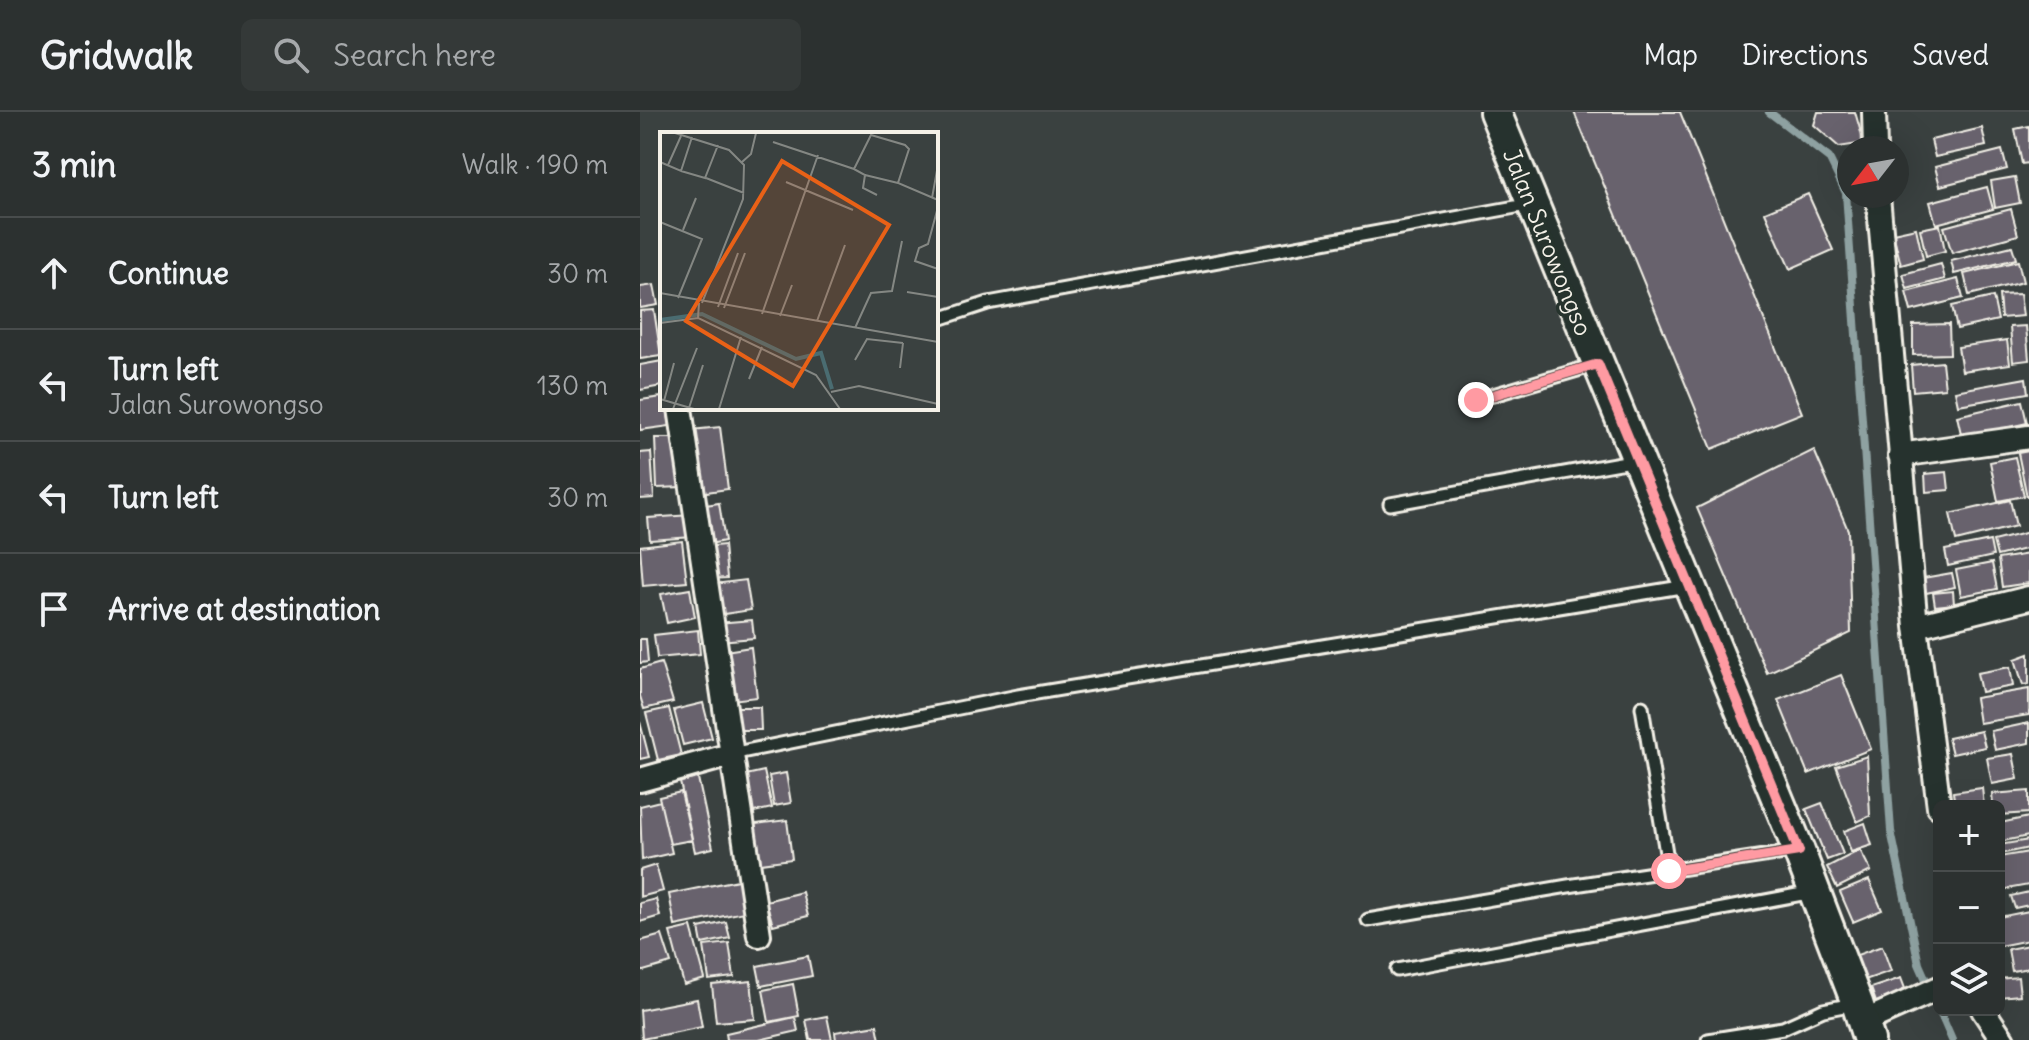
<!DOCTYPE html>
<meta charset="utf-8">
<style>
:root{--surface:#2c3130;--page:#343938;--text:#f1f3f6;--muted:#a6a9ab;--line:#484c4c}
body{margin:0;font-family:Delius,sans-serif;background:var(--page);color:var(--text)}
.controls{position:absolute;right:24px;bottom:24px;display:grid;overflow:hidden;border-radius:12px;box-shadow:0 8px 32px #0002}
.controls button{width:72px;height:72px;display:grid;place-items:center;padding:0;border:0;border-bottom:2px solid var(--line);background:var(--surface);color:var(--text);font:40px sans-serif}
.compass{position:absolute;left:1197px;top:24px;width:72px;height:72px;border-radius:50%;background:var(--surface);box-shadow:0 8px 32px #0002;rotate:239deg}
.stop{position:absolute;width:24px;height:24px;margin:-18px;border:6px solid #ff9aa2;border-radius:50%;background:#fff}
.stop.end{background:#ff9aa2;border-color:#fff;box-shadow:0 2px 8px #0008}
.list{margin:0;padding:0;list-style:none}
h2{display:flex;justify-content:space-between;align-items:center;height:104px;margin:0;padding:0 32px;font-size:34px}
h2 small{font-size:26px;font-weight:400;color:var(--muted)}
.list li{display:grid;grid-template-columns:52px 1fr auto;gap:24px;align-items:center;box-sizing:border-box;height:112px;padding:0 32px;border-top:2px solid var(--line)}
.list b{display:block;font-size:30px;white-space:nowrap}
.list p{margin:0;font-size:26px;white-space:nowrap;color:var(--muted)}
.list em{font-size:26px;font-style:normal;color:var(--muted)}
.icon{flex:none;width:44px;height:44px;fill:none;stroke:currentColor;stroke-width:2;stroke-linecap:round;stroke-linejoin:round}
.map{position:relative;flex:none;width:1389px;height:928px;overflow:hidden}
header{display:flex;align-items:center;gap:48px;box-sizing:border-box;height:112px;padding:0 40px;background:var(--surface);border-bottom:2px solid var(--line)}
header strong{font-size:38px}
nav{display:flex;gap:44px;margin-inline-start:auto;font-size:28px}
.search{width:560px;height:72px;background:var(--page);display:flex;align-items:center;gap:20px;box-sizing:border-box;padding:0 28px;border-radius:12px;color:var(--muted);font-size:30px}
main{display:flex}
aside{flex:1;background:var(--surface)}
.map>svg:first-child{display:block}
</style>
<header>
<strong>Gridwalk</strong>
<div class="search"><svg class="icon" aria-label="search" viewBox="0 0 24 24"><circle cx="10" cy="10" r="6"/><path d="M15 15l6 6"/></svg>Search here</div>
<nav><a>Map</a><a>Directions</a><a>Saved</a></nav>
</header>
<main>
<aside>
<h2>3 min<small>Walk · 190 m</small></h2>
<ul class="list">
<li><svg class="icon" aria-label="ahead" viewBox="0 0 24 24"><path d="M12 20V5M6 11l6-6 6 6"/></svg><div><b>Continue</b></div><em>30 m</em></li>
<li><svg class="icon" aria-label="left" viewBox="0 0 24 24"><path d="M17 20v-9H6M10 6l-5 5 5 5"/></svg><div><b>Turn left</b><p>Jalan Surowongso</p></div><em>130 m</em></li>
<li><svg class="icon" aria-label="left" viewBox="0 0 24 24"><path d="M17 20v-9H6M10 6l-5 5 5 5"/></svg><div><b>Turn left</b></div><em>30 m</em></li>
<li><svg class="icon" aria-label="arrive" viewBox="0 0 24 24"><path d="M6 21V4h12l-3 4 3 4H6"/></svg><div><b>Arrive at destination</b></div></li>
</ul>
</aside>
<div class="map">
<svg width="1389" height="928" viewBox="0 0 1389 928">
<rect width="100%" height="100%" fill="#3a4140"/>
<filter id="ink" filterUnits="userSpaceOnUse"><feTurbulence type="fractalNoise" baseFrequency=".0125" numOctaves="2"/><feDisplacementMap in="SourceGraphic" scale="16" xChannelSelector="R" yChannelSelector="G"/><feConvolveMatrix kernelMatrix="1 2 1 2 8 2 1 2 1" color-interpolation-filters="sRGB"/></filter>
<g filter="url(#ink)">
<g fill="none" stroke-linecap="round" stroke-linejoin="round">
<path stroke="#8ea1a1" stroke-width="8" d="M1129 0 1189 46 1206 81 1251 719 1279 852 1299 897
M1299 898 1312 928"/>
</g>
<path fill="#67626d" stroke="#f4f1e8" stroke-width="2" d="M934 0H1040L1162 301 1072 337Z
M1178 0H1215L1224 31 1199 35 1174 13Z
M1389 14V51L1382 52 1375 17Z
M1342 16 1346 34 1295 45 1291 28Z
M1362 38 1367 57 1300 74 1295 55Z
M1375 65 1380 91 1355 96 1351 69Z
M1347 75 1353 97 1296 112 1290 90Z
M1168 82 1193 138 1150 157 1125 100Z
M1371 97 1378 123 1312 141 1304 115Z
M1300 113 1305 139 1286 144 1280 117Z
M1276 116 1283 147 1261 153 1253 121Z
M1372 134 1376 147 1314 162 1311 149Z
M1378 149 1383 170 1329 183 1324 162Z
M1301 152 1305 167 1267 177 1263 162Z
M1318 167 1323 186 1271 199 1266 180Z
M14 173 18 193 0 196V175Z
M1380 182 1383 204 1361 206 1359 183Z
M1353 185 1358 208 1317 217 1312 194Z
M14 198 21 244 0 247V199Z
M1309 212 1310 242 1273 243V213Z
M1386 214 1389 248 1373 250 1370 215Z
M1367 228 1370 252 1322 259 1318 235Z
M22 249V274L0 278V253Z
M1302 250 1305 276 1273 279 1271 253Z
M1386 266 1388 281 1318 293 1315 279Z
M22 285V296H27L30 314 0 318V288Z
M1382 289 1387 311 1322 326 1317 304Z
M80 315 88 377 59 381 52 318Z
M15 326H42L44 375 17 376Z
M1174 338 1208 418 1211 521 1127 561 1057 396Z
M1389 339V385H1387L1378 341Z
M11 340 14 386 0 387V341Z
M1375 345 1384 384 1358 389 1350 350Z
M1307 360 1309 378 1286 380 1285 362Z
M1370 388 1376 414 1316 429 1310 402Z
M79 391 85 429 64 433 59 394Z
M51 403 53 425 10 428 8 406Z
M1389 420V436L1357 444 1353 429Z
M42 429 47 470 3 474 0 434Z
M1350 429 1353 444 1308 454 1305 438Z
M84 433 87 466 68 467 65 435Z
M1389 442V471L1362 475 1358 447Z
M1352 451 1357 477 1321 484 1316 458Z
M1312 461 1315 475 1286 481 1283 466Z
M106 468 111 498 77 503 73 472Z
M50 477 55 505 27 511 21 482Z
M1313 479 1314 492 1295 494 1293 481Z
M112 508 114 526 79 529 77 511Z
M58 518 60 542 17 546 14 523Z
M0 527H6L8 550 0 551Z
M111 535 117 585 92 588 85 539Z
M1389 542V572L1383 573 1375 547Z
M21 551 33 590 4 597 0 584V557Z
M1370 555 1373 574 1341 580 1337 561Z
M1201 563 1231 637 1168 662 1138 588Z
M1389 577V603L1339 611 1335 586Z
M63 591 72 626 43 633 34 598Z
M95 595H120L121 618H95Z
M29 596 41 643 18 648 6 601Z
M0 610 9 645 0 647Z
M1389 611V631L1355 638 1351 619Z
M1341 619 1345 635 1312 642 1308 626Z
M1373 642 1378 667 1352 672 1347 646Z
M1227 644 1230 704 1217 710 1196 654Z
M124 659 132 696 105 702 97 665Z
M146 661 151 691 134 694 129 664Z
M58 666 73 736 55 740 40 670Z
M1342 676 1344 694H1315L1313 680Z
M1389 679V701L1359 703V694H1353L1352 682Z
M41 680 52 728 30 732 19 685Z
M20 689 32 741 2 748 0 694Z
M1182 691 1203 742 1187 748 1166 697Z
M1389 705V724L1363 729 1360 711Z
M147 708 152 747 113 752 108 713Z
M1225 711 1232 733 1211 740 1204 719Z
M1389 728V736L1360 742 1359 733Z
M1220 738 1231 759 1197 776 1187 755Z
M1389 740V773L1361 778 1359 745Z
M16 753 23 779 0 785V758Z
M103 767 109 799 35 814 29 782Z
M1229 768 1242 798 1213 810 1200 780Z
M162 780 168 804 133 813 126 789Z
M1389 780V793L1375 796 1371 784Z
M16 787 20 804 0 810V791Z
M1389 799V828L1359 834V805Z
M86 810 90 826 62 832 59 816Z
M51 815 65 867 44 873 30 820Z
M22 823 31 851 0 860V829Z
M89 831 94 865 69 868 64 834Z
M1389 833V856L1372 859 1368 837Z
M1242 834 1251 859 1222 869 1214 844Z
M168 844 172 864 121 874 117 854Z
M1378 865 1380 883 1359 885V867Z
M1261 866 1267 882 1237 893 1231 876Z
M111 869 115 907 76 910 72 873Z
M153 872 159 904 129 910 123 878Z
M57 887 62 915 2 927 0 898Z
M187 904 192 928H170L166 908Z
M155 905 158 919 119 928H87L86 921Z
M237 913 240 928H196L195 920Z"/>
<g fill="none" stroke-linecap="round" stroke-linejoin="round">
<defs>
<path id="lane" d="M296 208 348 191 892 92
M836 288 958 252
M750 392 997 348
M1002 595 1029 759
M91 642 378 584 1047 474
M728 808 928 774 1157 739
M757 858 1173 780
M1068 928 1143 916 1183 898 1214 892"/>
<path id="street" d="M1234 0 1235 36
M1238 84 1276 514 1299 695
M40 296 119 823
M1260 343 1389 325
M1276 514 1389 486
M0 668 90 643
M1343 898 1363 928
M1223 910 1299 876"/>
<path id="secondary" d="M855 0 1159 739 1217 891 1229 928"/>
</defs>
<use href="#lane" stroke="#f4f1e8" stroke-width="17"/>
<use href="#street" stroke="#f4f1e8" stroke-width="28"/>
<use href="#secondary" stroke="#f4f1e8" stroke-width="36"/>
<use href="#lane" stroke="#26332d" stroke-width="11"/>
<use href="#street" stroke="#26332d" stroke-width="22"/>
<use href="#secondary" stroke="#26332d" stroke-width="30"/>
</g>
</g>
<g fill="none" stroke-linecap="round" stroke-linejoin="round" filter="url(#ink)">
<path stroke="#ff9aa2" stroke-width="10" d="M836 288 958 252 1159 739 1029 759"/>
</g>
<g text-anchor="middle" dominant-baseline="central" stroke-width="7" stroke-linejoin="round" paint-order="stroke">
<g font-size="24" fill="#f4f1e8" stroke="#26332d">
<text transform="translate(908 130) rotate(68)">Jalan Surowongso</text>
</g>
</g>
<g transform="translate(20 20)">
<rect width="278" height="278" fill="#3a4140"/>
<path fill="none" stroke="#4a6c71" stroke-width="4" d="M0 188 42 182 136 227 161 221 172 257"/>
<path fill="none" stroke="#848783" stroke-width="2" d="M15 1 69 18 84 33 83 67 42 171M113 10 194 37 205 43 203 56 217 63M0 30 21 39 32 5M82 30 91 22 96 1M8 33 21 4M194 37 211 3 245 13 249 17 238 51 278 68M21 39 45 46 58 13M205 43 238 51M46 46 84 61M126 50 193 78M272 66 278 33M278 75 268 112 259 116 255 129 278 137M0 90 42 107 18 166M23 98 36 66M247 160 278 165M0 161 278 210M39 171 38 186 156 243 180 277M58 175 78 121M64 176 85 121M102 182 158 23M120 184 132 153M157 189 185 113M0 191 38 186M195 196 211 161 232 159 242 109M195 228 207 207 243 211M240 236 243 211M89 247 102 215M171 260 199 254 278 272M0 267 34 277M4 269 14 231M29 276 43 233M13 277 37 216M59 277 81 205"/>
<path fill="#e96117" fill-opacity="0.15" stroke="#e96117" stroke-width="4" d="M122 29 229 93 133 254 26 189Z"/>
<rect width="278" height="278" fill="none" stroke="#f4f1e8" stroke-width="4"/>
</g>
</svg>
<div class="controls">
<button>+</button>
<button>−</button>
<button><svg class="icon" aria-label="layers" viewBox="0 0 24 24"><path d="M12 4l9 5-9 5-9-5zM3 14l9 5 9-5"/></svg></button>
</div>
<svg class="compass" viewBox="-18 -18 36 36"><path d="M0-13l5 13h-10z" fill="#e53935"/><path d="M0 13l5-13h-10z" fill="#a6a9ab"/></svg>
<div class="stop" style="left:1029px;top:759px"></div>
<div class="stop end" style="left:836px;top:288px"></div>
</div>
</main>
